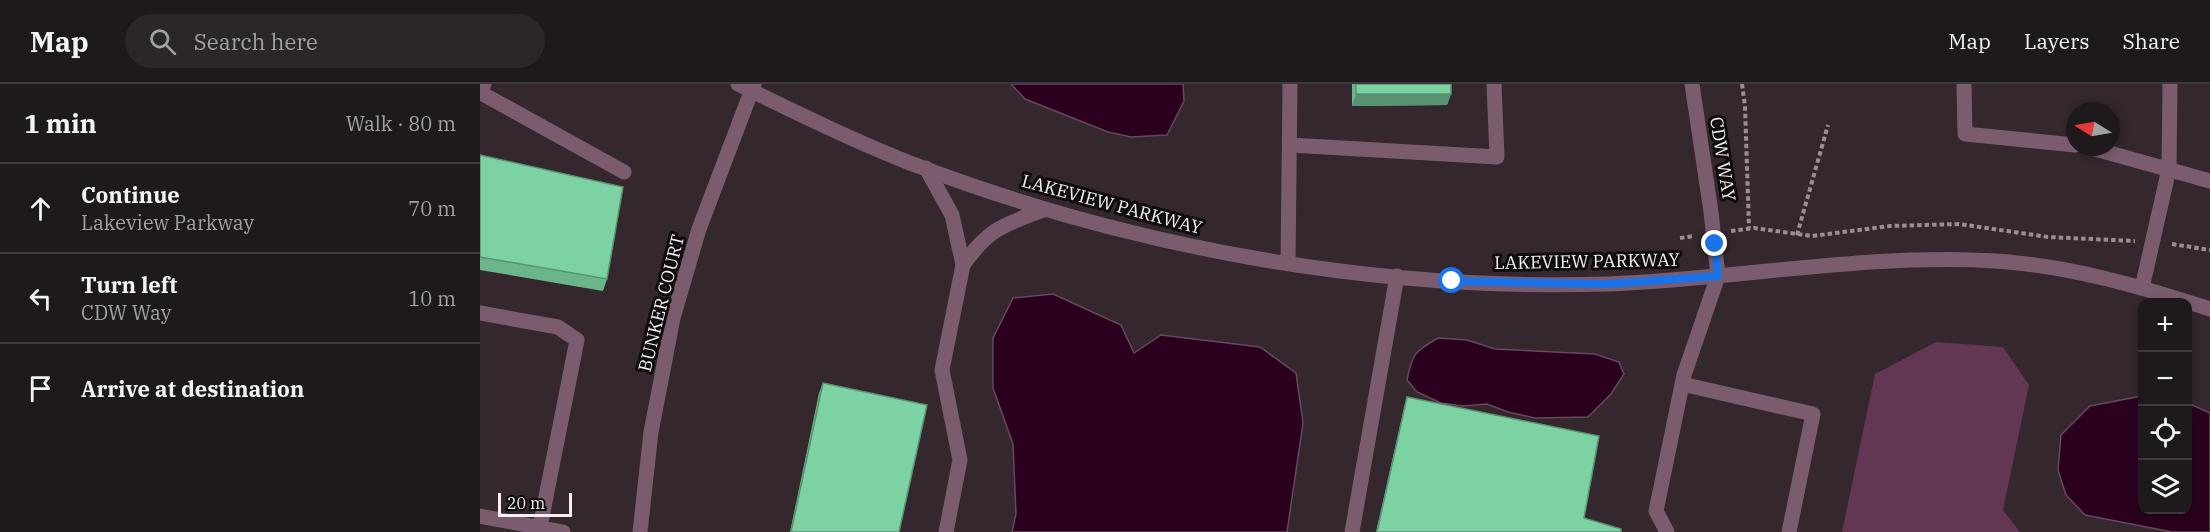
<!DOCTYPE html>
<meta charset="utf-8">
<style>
:root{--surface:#1e191c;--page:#2b2629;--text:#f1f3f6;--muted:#a1a0a3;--line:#3c383b}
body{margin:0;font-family:"IBM Plex Serif",serif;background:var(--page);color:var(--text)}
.controls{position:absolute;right:18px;bottom:18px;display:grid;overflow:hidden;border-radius:12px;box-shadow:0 3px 9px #0003}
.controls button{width:54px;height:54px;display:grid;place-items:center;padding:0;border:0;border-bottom:2px solid var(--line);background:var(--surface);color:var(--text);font:30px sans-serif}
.compass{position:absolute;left:1586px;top:18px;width:54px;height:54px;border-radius:50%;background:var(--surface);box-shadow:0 3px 9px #0003;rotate:281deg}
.scale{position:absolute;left:18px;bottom:15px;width:74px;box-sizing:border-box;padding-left:6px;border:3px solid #f5f0f3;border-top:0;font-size:16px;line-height:21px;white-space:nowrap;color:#f5f0f3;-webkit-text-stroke:4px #0f0c0d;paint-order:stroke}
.stop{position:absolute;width:18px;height:18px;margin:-14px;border:4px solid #1a73e8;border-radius:50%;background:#fff}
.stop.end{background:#1a73e8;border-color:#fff;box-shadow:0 2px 6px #0008}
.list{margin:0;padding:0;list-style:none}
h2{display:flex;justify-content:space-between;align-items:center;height:78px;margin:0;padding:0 24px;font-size:26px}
h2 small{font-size:20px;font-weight:400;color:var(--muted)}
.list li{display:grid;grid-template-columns:39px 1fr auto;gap:18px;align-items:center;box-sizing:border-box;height:90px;padding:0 24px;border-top:2px solid var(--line)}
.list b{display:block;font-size:22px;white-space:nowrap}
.list p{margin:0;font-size:20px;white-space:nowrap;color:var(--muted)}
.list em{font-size:20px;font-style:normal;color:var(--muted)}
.icon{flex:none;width:33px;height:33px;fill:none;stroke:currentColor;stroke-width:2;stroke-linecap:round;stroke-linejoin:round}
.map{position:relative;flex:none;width:1730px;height:448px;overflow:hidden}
header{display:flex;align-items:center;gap:36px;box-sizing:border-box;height:84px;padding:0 30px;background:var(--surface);border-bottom:2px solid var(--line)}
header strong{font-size:28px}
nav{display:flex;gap:33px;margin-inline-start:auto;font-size:21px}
.search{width:420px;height:54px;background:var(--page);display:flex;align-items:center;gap:15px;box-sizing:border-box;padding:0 21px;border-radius:33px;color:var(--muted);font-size:22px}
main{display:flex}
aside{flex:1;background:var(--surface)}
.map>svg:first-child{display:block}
</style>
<header>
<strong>Map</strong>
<div class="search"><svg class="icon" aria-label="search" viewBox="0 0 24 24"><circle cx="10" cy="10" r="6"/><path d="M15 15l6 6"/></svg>Search here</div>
<nav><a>Map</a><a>Layers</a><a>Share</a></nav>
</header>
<main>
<aside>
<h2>1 min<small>Walk · 80 m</small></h2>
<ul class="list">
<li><svg class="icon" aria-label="ahead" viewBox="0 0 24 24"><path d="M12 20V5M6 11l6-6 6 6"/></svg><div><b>Continue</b><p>Lakeview Parkway</p></div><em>70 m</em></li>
<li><svg class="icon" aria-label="left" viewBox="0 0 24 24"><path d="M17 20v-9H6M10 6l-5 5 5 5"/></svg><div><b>Turn left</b><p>CDW Way</p></div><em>10 m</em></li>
<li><svg class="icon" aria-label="arrive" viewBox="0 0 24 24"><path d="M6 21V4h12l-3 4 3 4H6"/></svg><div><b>Arrive at destination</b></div></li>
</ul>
</aside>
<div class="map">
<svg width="1730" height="448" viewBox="0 0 1730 448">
<rect width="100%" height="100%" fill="#282125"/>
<path fill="#34272e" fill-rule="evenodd" d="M0 0H1730V448H0ZM1595 27H1631V63H1595ZM1662 219H1708V426H1662Z"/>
<path fill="#633753" d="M1456 258 1523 263 1549 301 1523 426 1540 448H1362L1395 290Z"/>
<path fill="#2a001e" stroke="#67485e" stroke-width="1.5" d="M531 0H703L704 17 687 51 651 53 628 48 545 15Z
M573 210 641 241 654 269 681 251 780 263 816 289 823 339 807 448H532L536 430 533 360 513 304V254L533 214Z
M958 254 987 256 1015 265 1115 270 1139 278 1144 290 1131 310 1108 333 1055 334 1028 328 1007 320 983 322 961 319 937 308 927 296C932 270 935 267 958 254Z
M1662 312V426H1708V319L1730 329V448H1692L1605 431 1586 411 1578 386 1581 351 1610 322Z"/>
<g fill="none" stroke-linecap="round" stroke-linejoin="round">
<path stroke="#969093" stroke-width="4" stroke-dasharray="4.5 3" stroke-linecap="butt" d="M1262 0 1265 22 1269 144
M1251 147 1274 144 1332 152 1410 142 1479 140 1568 153 1655 157
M1317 151 1348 41
M1200 154 1214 152
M1692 160 1730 166"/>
<path stroke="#7b5c6f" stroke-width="15" d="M4 0 1 9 144 88
M258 0C314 28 371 56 430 79 651 164 892 207 1129 200 1256 195 1389 169 1516 177 1590 182 1659 202 1730 225
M1484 0 1485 50 1595 61
M810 61 1017 73 1014 0
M1608 63 1730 97
M446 84 472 131 483 181 462 286 480 376 466 448
M808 180 810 0
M483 181C510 143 524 141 566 125
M1662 204 1689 85 1690 0
M0 229 78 243 97 256 60 443
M1202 300 1333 330 1309 448
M0 432 83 448
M160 448 171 348 193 234 219 145 274 0
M872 448 917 192
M1187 448 1176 427 1204 291 1238 192 1231 128 1212 0"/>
</g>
<path fill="#6bb58b" d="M872 0H971V10L967 21 872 22Z
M0 71 127 195 123 207 0 186Z
M343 299 419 448H310L339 309Z
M927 313 1104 434 1141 448H896L925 320Z"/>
<path fill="#579371" d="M876 10H971L967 21 872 22Z"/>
<path fill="#7cd2a2" stroke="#579371" stroke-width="1.5" d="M876 0H971V10H876Z
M0 71 143 103 127 195 0 173Z
M343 299 447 321 419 448H311Z
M927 313 1119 352 1104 434 1141 445V448H897Z"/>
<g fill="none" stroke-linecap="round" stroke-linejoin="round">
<path stroke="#1a73e8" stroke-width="8" d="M972 197 1128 200 1238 192 1235 160"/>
</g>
<g text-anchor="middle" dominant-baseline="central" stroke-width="6" stroke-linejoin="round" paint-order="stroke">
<g font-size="18" fill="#f5f0f3" stroke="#0f0c0d">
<text transform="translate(1243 75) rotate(81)">CDW WAY</text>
<text transform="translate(632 120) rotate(15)">LAKEVIEW PARKWAY</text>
<text transform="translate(1107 177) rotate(-1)">LAKEVIEW PARKWAY</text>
<text transform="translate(181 219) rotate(-76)">BUNKER COURT</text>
</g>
</g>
</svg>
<div class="controls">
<button>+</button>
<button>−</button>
<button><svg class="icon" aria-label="locate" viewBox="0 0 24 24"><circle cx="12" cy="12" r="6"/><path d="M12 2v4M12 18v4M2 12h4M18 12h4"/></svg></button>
<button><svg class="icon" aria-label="layers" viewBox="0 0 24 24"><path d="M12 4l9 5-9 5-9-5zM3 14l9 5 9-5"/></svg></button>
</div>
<svg class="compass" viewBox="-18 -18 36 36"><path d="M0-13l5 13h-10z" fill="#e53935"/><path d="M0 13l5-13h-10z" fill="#a1a0a3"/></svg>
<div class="scale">20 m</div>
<div class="stop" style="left:972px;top:197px"></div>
<div class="stop end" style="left:1235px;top:160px"></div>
</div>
</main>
